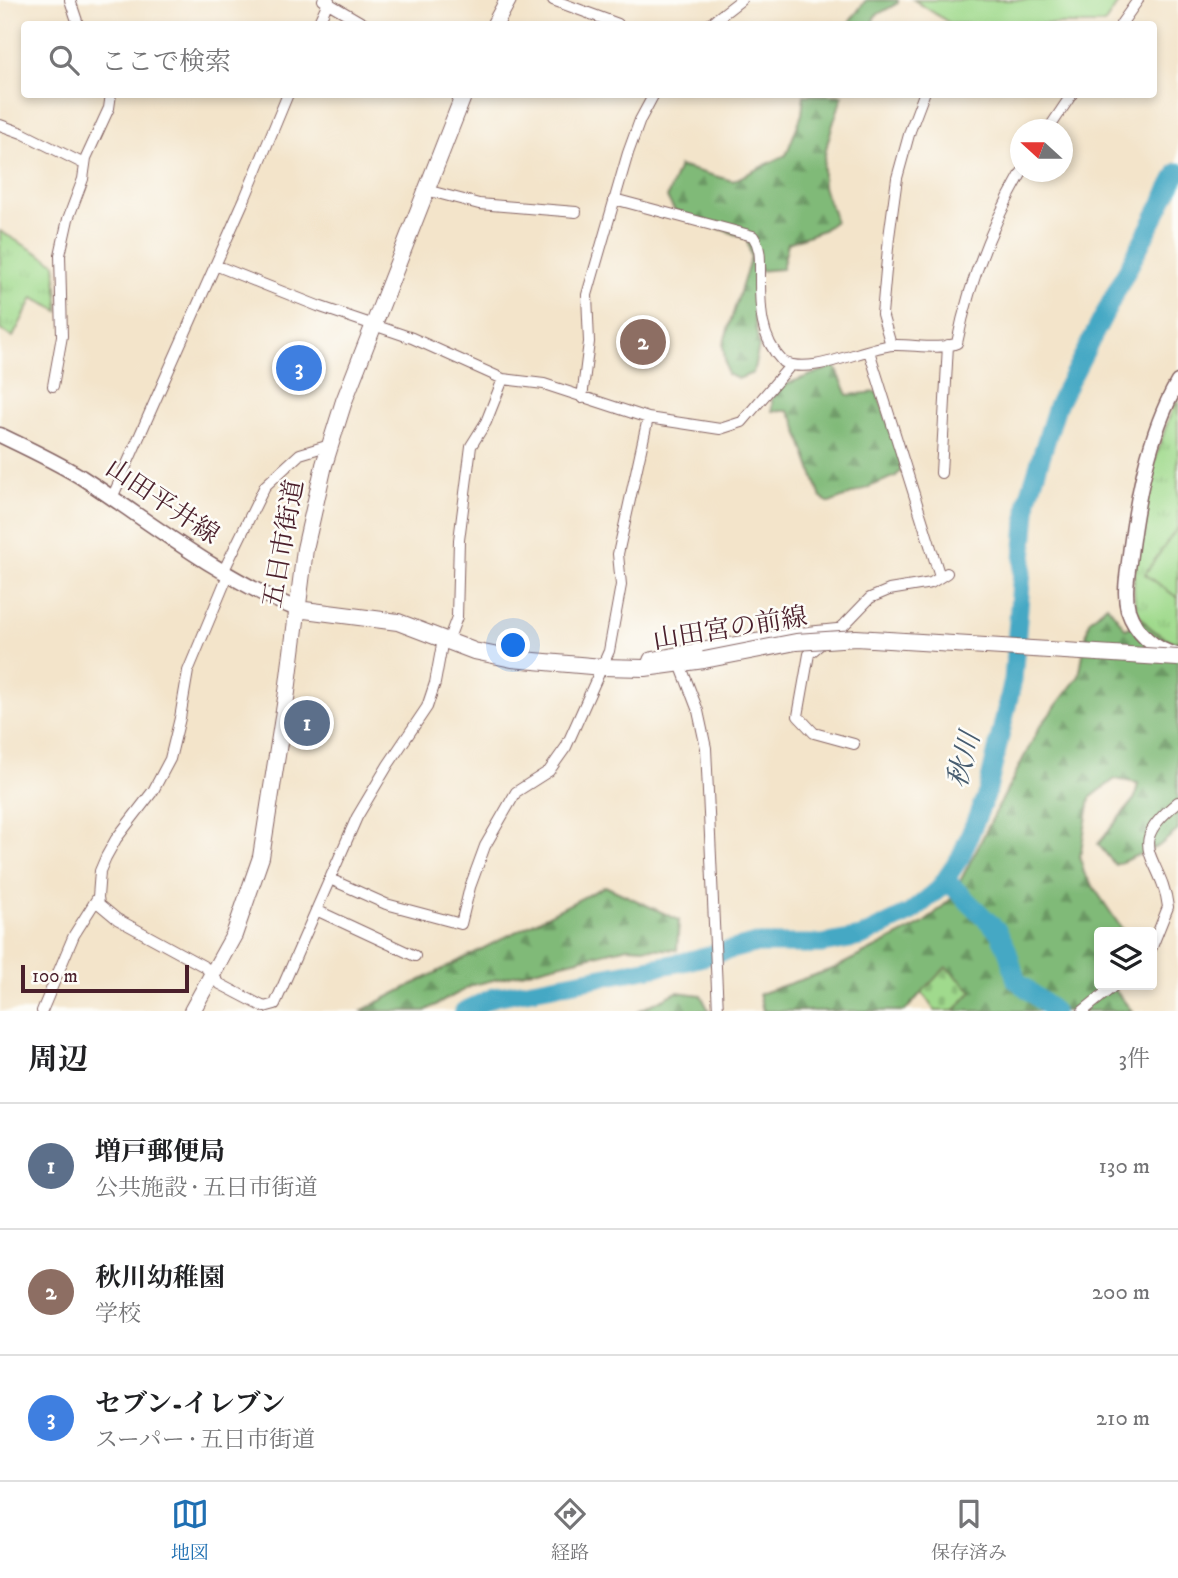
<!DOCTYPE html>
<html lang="ja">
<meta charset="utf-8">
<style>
:root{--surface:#fff;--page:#f2f2f2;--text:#202124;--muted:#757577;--line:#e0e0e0;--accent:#1f6fb2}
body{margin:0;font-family:"IM FELL DW Pica","Noto Serif JP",serif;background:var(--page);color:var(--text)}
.controls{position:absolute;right:21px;bottom:21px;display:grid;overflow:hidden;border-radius:7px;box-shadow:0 4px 10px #0003}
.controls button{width:63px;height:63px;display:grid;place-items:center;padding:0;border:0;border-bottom:2px solid var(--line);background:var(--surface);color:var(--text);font:35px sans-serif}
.compass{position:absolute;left:1010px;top:119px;width:63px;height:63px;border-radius:50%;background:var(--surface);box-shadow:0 4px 10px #0003;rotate:291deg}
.scale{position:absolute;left:21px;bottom:18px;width:168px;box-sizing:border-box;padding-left:7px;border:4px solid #4a1f2b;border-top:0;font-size:19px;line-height:24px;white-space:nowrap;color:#4a1f2b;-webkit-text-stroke:5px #fdfcf7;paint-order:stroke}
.you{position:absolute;left:514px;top:646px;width:24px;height:24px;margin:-18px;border:5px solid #fff;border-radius:50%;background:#1a73e8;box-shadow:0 0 0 10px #1a73e833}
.badge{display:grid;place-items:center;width:46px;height:46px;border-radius:50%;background:var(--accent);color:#fff;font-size:23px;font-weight:700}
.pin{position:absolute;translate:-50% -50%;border:4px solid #fff;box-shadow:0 2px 7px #0006}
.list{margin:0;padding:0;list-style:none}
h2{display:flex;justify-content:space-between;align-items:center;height:91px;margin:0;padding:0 28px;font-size:30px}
h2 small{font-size:23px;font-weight:400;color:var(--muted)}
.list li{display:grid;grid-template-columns:46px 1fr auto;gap:21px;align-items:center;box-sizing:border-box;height:126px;padding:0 28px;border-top:2px solid var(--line)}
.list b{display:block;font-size:26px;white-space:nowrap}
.list p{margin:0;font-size:23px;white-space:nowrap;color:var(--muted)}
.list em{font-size:23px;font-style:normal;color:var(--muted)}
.icon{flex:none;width:38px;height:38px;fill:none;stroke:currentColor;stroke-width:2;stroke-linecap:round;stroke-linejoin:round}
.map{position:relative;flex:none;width:1178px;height:1011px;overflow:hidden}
.search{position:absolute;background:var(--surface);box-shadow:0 4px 10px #0003;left:21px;right:21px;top:21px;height:77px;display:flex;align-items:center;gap:18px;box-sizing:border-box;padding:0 24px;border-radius:7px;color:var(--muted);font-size:26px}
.sheet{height:469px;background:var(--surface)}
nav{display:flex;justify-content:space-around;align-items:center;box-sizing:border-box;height:98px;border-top:2px solid var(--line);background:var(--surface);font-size:19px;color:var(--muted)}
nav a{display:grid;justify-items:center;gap:4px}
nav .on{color:var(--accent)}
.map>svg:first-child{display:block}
</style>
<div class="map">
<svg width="1178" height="1011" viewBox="0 0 1178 1011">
<defs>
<pattern id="forest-firs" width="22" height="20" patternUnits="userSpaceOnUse" patternTransform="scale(1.75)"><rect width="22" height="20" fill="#80ba78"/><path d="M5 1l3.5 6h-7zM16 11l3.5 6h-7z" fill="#6b9763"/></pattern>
<pattern id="cemetery-stones" width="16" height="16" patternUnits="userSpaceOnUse" patternTransform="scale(1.75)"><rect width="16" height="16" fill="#a0da8d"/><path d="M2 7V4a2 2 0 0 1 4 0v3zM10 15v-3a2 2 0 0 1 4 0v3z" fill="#8bbb7a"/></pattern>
<pattern id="park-tufts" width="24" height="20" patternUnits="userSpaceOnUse" patternTransform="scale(1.75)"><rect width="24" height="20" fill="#a0da8d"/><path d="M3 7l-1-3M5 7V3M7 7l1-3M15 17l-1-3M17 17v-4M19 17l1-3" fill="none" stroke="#8bbb7a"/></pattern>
</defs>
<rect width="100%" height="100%" fill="#fdfcf7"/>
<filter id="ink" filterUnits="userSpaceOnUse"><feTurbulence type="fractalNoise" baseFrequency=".0143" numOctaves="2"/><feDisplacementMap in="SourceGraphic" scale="14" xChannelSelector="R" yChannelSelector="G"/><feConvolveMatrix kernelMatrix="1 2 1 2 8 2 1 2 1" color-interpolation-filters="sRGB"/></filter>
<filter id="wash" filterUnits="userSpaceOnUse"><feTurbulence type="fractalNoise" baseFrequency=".00686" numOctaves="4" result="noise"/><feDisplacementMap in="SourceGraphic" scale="28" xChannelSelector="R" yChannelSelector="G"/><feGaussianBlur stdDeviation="1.57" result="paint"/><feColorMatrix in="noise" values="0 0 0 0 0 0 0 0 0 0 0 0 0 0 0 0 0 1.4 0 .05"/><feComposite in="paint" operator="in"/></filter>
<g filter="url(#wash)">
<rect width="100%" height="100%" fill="#f3e4ca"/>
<path fill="url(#forest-firs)" stroke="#656c52" stroke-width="2" d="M866 0H898V3L875 16 872 24H848Z
M804 95H843C833 124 821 154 823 185 824 195 833 206 835 221L823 230 788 243 782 269 756 271 754 318 759 346 753 373 738 379 727 374 723 345 751 257 747 239 675 211 667 198 679 166 733 181 786 155 802 114Z
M835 366 848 395 877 392 903 468 896 476 830 503 821 498 794 420 788 411H772V398L781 386Z
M1177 603 1178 830 1159 846 1115 865 1098 844 1135 798 1138 783 1115 779 1090 798 1080 856 1084 873 1124 932H1099V953L1091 960 1099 970V985H1111L1132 1011H954L972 991 922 992 905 1011H763L759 994 835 968 924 923 951 899 1039 728 1079 676 1089 621 1107 605 1126 629Z
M605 886 679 920 677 950 628 947 473 985 425 1011H361Z
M677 992 701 995 709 1011H638Z"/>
<path fill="url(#cemetery-stones)" stroke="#757c5c" stroke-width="2" d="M946 967 972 991 954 1011H935L922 992Z"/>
<path fill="url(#park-tufts)" stroke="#757c5c" stroke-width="2" d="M0 231 55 263 59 311 33 298 13 337 0 330Z
M1178 399V643C1162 637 1144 627 1137 610 1123 572 1157 435 1178 399Z"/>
<path fill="#a0da8d" stroke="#757c5c" stroke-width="2" d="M914 0H1120L1104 24H951Z
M1178 527V598L1145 574Z"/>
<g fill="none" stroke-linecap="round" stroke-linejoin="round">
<path stroke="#45a8c4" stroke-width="19" d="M946 880 998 931 1007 949 1016 980 1054 1011
M464 1011 494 997 683 962 753 944H822L861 937 910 913 939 889 961 856 987 793 1013 680 1028 499 1057 406 1178 172"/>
</g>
</g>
<g filter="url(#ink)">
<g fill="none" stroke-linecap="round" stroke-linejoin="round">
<defs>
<path id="street" d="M70 0 78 24
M323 0 364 24
M553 0 618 24
M318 24 329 0
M710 24 741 0
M1121 24 1138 0
M0 125 22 133 84 164
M1048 130 1072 94
M426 190 479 204 576 212
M614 199 753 236C761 248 760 258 760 273 760 306 759 337 783 362 813 376 861 348 893 345 913 344 939 351 957 343 969 282 992 225 1022 172
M215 265 318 306 412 338 503 379 544 384 648 418 720 429 742 422 790 366
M891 345 882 314 889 237 897 178 910 131 924 94
M869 351 940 577
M53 386 62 336 60 255 68 219 83 179 86 158 109 108 111 94
M582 398 589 342 587 295 628 153 640 120 654 94
M941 473 948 345
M112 498 245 198 288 94
M223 572 265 486 300 454 330 445
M448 641 457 617 459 540 471 446 486 422 503 379
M680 664 698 711 706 748 718 1011
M645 668 649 658C712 645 773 635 837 629
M854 744 814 733 798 716 809 654 844 625 870 598 889 590 931 583 947 573
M330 879 386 904 461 924 470 887 485 846 516 792 549 771 566 747 609 651 621 585 618 554 648 418
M98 897 99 904 117 919 205 967 220 984 264 1007 275 1004 357 817 388 765 427 707 435 683 443 639
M316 910 415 956
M1152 947 1168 907C1162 855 1121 848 1178 802
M42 1011 74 935 98 897 100 871 106 857 116 839 153 791 170 759 180 718 188 671 228 575
M1083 1011 1115 985"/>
<path id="secondary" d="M0 435C27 448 55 461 81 477 152 523 218 577 297 609
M1177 655C1154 650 1135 632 1128 610 1124 594 1127 577 1129 562 1136 503 1148 434 1178 382"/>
<path id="primary" d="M495 24 508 0
M297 609 398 622 474 651 512 659 602 667 645 668 704 660
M192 1011 234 935 261 857 287 692 305 549 324 465 344 401 464 94"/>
</defs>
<use href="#street" stroke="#856463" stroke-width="12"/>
<use href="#secondary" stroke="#856463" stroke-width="17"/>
<use href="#primary" stroke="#856463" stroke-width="18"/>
<use href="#street" stroke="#fff" stroke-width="10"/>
<use href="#secondary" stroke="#fff" stroke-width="14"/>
<use href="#primary" stroke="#fff" stroke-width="16"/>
<defs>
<path id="primary-bridge" d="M704 660 796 642 856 638 1178 658"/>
</defs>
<use href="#primary-bridge" stroke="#856463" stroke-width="18" stroke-linecap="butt"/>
<use href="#primary-bridge" stroke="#fff" stroke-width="16"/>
</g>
</g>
<g text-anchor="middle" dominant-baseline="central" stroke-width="5" stroke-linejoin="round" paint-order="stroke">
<g font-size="26" fill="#4a1f2b" stroke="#fdfcf7">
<text transform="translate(162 502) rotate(34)">山田平井線</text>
<text transform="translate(284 544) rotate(-80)">五日市街道</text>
<text transform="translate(730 629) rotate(-9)">山田宮の前線</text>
</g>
<g font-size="28" font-style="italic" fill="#485d70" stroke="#fdfcf7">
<text transform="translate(964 760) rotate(-75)">秋川</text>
</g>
</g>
</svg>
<div class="controls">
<button><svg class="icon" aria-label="layers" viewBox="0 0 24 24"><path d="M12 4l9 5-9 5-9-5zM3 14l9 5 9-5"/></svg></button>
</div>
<svg class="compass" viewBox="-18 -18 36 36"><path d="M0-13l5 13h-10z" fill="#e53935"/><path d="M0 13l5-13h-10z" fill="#757577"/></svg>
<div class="scale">100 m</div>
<div class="you"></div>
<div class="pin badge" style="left:307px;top:723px;background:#5c6f8a">1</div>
<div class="pin badge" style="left:643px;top:342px;background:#8d6e63">2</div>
<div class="pin badge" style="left:299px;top:368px;background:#3f7fe0">3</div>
<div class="search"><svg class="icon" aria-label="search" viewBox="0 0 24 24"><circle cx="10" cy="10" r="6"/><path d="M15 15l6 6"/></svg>ここで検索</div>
</div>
<section class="sheet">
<h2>周辺<small>3件</small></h2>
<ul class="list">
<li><span class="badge" style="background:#5c6f8a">1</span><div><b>増戸郵便局</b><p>公共施設 · 五日市街道</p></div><em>130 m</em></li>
<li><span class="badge" style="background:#8d6e63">2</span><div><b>秋川幼稚園</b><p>学校</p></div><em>200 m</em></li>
<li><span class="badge" style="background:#3f7fe0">3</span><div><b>セブン-イレブン</b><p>スーパー · 五日市街道</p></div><em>210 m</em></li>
</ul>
</section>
<nav>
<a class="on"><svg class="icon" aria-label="map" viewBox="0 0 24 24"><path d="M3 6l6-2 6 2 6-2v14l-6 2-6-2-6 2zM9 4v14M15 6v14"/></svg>地図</a>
<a><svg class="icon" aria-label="directions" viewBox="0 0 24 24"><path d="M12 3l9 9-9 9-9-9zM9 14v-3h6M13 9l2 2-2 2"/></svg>経路</a>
<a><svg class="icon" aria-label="saved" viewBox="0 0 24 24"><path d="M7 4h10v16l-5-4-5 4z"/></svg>保存済み</a>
</nav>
